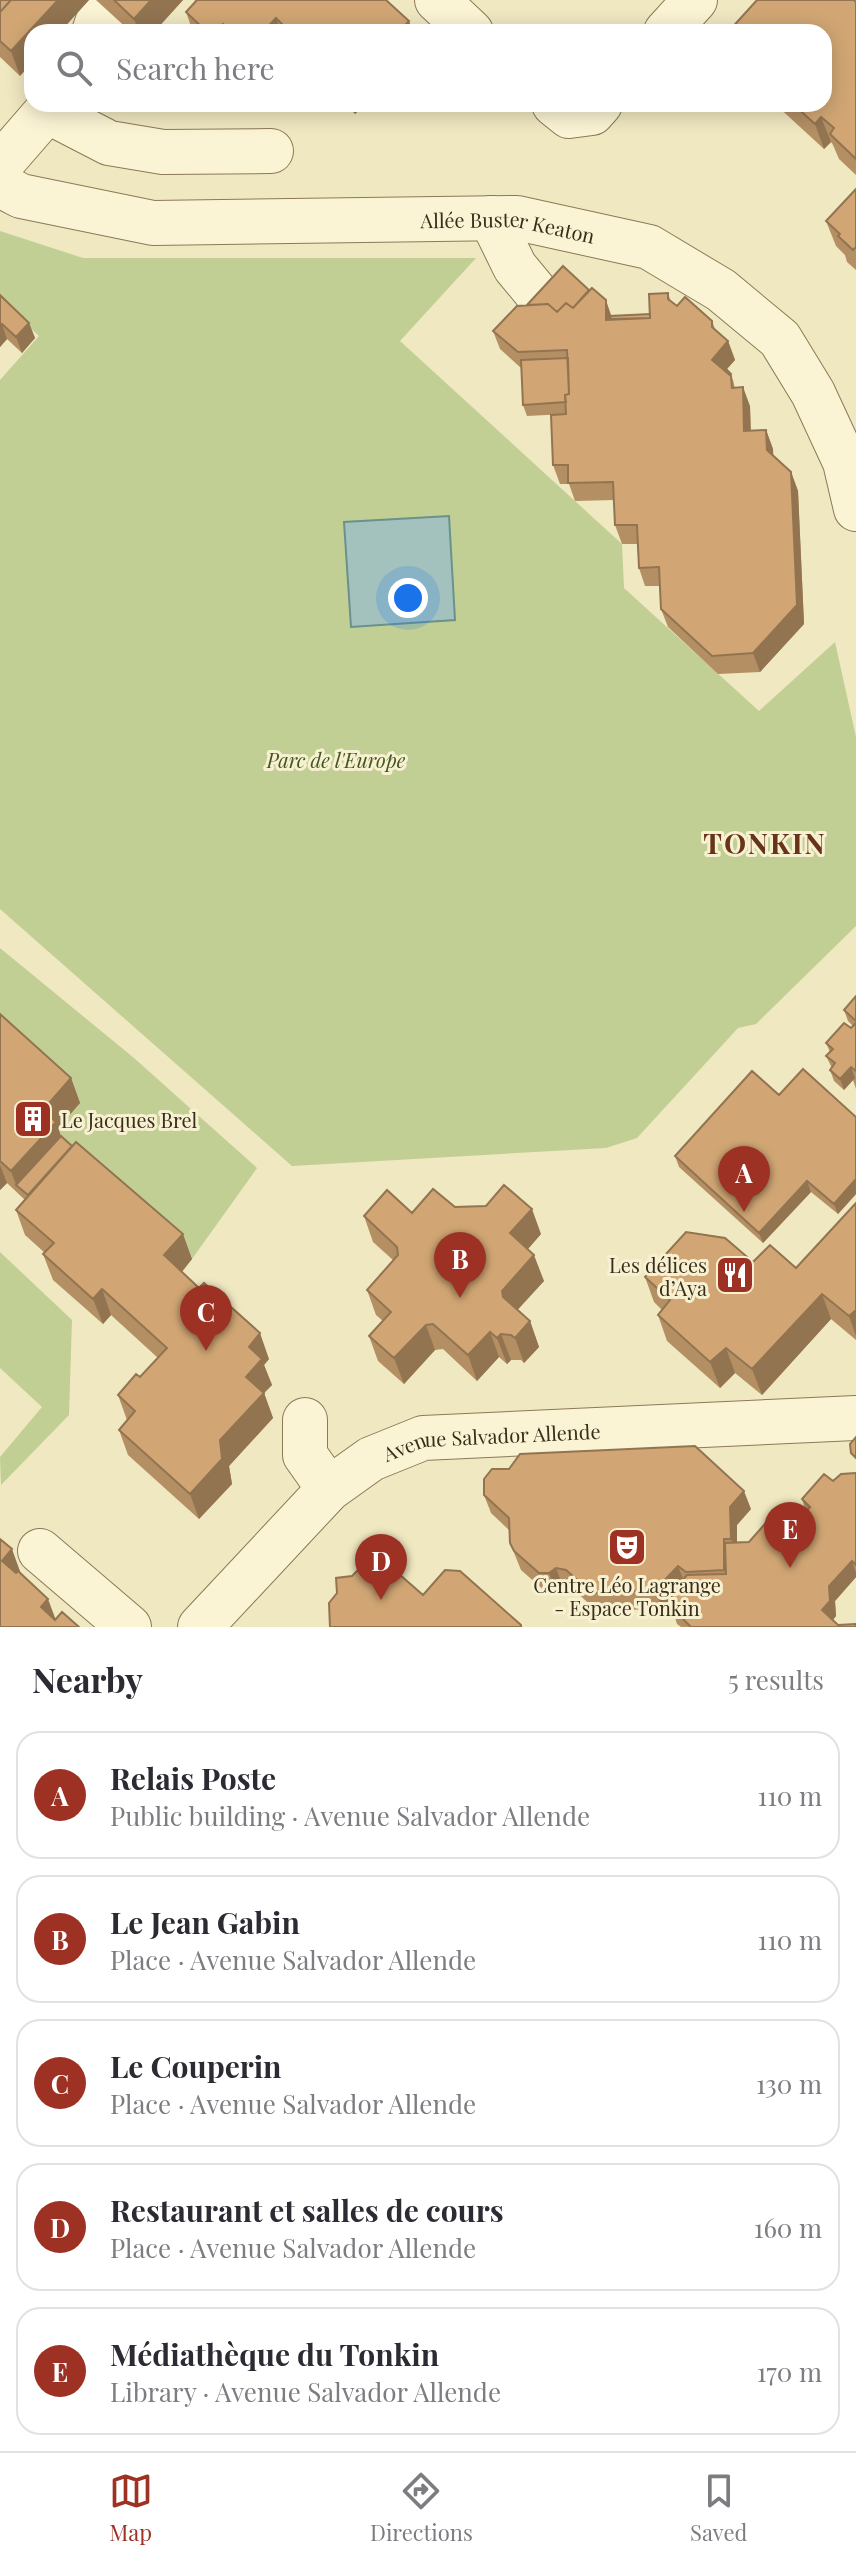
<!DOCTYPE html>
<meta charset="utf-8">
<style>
:root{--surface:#fff;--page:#f2f2f3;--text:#2b2b33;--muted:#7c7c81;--line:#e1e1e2;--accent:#9d3224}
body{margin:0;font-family:"Playfair Display",serif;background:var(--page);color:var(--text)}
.you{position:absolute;left:408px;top:598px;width:28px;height:28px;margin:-20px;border:6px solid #fff;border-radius:50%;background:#1a73e8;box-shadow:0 0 0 12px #1a73e833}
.badge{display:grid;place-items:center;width:52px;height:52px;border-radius:50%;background:var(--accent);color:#fff;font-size:26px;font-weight:700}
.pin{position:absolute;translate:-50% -66px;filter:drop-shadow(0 2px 4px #0008)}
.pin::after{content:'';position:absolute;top:42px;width:28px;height:24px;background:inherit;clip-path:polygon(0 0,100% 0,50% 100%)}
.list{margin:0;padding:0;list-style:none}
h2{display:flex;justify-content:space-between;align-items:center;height:104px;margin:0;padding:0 32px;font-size:34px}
h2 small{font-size:26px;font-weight:400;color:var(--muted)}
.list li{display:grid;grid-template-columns:52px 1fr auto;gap:24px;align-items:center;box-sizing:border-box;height:128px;margin:0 16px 16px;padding:0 16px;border:2px solid var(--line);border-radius:24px}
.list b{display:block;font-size:30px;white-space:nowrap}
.list p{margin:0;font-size:26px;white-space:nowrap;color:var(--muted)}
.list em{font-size:26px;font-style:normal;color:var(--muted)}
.icon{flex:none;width:44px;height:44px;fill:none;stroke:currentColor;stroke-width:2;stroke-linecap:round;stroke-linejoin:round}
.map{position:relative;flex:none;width:856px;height:1627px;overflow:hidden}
.search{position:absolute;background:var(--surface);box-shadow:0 4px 20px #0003;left:24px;right:24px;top:24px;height:88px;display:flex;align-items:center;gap:20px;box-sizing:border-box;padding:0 28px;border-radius:24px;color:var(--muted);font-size:30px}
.sheet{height:824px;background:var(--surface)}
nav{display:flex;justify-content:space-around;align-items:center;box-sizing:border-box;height:112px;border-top:2px solid var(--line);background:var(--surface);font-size:22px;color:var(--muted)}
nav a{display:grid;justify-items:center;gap:4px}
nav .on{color:var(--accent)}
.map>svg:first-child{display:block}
</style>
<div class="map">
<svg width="856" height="1627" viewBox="0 0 856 1627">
<rect width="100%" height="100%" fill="#f0e8c1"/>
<path fill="#c1cf94" d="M0 231 83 258H476L400 341 622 544 624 588 759 711 835 642 856 737V926L756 1024 738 1028 637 1138 606 1148 292 1166 0 909V380L39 336 0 300Z
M0 948 134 1058 257 1168 192 1259 52 1135 0 1031Z
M0 1252 72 1320 69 1415 1 1485 0 1457 42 1407 0 1368Z"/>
<path fill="#a4c2bd" stroke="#6a918c" stroke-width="2" d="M449 516 455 620 351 627 344 522Z"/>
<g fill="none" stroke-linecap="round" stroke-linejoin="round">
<defs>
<g id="minor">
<path d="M437 0 471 32"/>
<path d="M94 32 97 23 108 10"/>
<path d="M666 32 695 0"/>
<path d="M554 104 569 116 592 113 600 104"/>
<path d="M47 111 109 143 163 152 271 151"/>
<path d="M0 165 53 104"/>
<path id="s1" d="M0 185 21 196 153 223 517 218 649 247 721 290 780 339 813 393 845 462 856 509"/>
<path d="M491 218 515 267 544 302"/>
<path d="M305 1420V1455L329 1489"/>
<path d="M40 1551 129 1627"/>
<path id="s2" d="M200 1627 329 1489 371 1459 423 1438 856 1418"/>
</g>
</defs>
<use href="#minor" stroke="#8b7957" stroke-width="46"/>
<use href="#minor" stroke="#fbf4d4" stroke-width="44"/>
</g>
<path fill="#b48f64" d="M0 0H89L60 32H32L20 76 0 57Z
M96 0H183L154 32H131Z
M194 0H386L413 32H193L186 12 196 1Z
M856 2V175L839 159 833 145 831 142 824 149 775 104H824Z
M344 104H365L355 114Z
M856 189V270L847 262 845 255 836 246 826 221Z
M668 293 671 302 677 306 712 321 715 329 728 341 735 360 726 369 733 380 735 388 750 406 751 431 766 430 773 449V456L791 472 798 491 804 624 760 672 718 674 668 627 661 609 660 586H645L639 568 637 544H622L615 525 614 500 575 501 569 484H560L553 465 566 414 527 416 523 405 521 368 500 349 493 331 527 305 611 316 650 314Z
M0 295 29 323 35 338 22 353 7 339 0 347Z
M856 996V1089L853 1080 844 1090 834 1081 830 1070 832 1068 826 1056 830 1052 826 1043 853 1026 848 1021 844 1010Z
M0 1014 71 1078 80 1103 58 1128 61 1136 192 1259 182 1272 269 1359 264 1365 272 1385 264 1393 273 1418 229 1466 232 1484 199 1519 128 1455 119 1430 127 1420 118 1395 140 1377 158 1358 111 1315 103 1324 53 1280 43 1254 45 1253 25 1235 16 1210 25 1200 7 1183 0 1190Z
M779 1095 856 1117V1194L838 1214 811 1192 763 1243 679 1167 675 1156Z
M856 1203V1340L831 1319 762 1395 735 1373 720 1388 667 1341 658 1315 662 1310 654 1302 645 1277 753 1262 796 1268Z
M455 1207 541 1234 528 1249 544 1281 517 1310 530 1321 539 1347 524 1363 521 1360H511L507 1364 499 1357 477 1381 443 1349 435 1350 404 1384 378 1361 369 1336 383 1321 376 1315 367 1290 393 1260 373 1242 364 1216 412 1213Z
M856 1473V1577L835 1601 836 1616 833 1620 838 1625 856 1627H681L677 1624 672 1608 671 1598 662 1608 598 1612 572 1588 563 1587 556 1592H546L521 1570 510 1543V1531L491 1513 484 1495 751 1509 737 1525V1542H749L795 1524 806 1512 802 1499 833 1481Z"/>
<path fill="#927451" d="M58 0H89L60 32H32V63L20 76 11 51Z
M151 0H183L154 32H139L134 19Z
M276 18 281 32H263Z
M409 21 413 32H399Z
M223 24 226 32H216Z
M351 104H365L355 114Z
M821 117 831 142 824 149 815 124Z
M606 300 612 318 606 320Z
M29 323 35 338 22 353 16 337Z
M2 324 7 339 0 347V326Z
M728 341 735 360 721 376 712 360Z
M743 387 750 406 751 450 744 431Z
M766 430 773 449 774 469 767 450Z
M791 472 798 491 804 624 760 672 753 653Z
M851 1067 855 1078 844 1090 840 1079Z
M71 1078 80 1103 58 1128 65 1147 16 1185 20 1196 11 1171 43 1110Z
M0 1165 7 1183 0 1190Z
M856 1179V1194L838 1214 834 1204Z
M807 1181 811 1192 763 1243 759 1233Z
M532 1209 541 1234 519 1259 510 1233Z
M183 1234 192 1259 174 1281 164 1255Z
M534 1255 544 1281 512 1316 503 1297 502 1291Z
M102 1289 111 1315 103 1324 93 1299Z
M822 1294 831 1319 762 1395 752 1369Z
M856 1310V1336L849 1316Z
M530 1321 539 1347 524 1363 515 1338Z
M426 1325 435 1350 404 1384 394 1358Z
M490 1332 499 1357 477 1381 468 1355Z
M260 1333 269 1359 264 1365 272 1385 264 1393 273 1418 229 1466 232 1484 199 1519 190 1494 220 1440 246 1377 249 1347Z
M501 1334 511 1360 507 1364 497 1338Z
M726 1348 735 1373 720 1388 710 1362Z
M744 1491 751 1509 737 1525V1557L731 1539 730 1507Z
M12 1549 21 1574 11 1586 2 1561Z
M852 1561 856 1573V1577L835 1601 836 1616 828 1626 822 1610 829 1586Z
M678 1566 685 1584 662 1608 655 1590Z
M556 1568 563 1587 556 1592 549 1573Z
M48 1599 57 1623 41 1607Z"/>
<path fill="#d1a674" stroke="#927451" stroke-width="2" d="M0 0H11L0 12Z
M11 0H58L11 51 0 41V12Z
M114 0H151L134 19Z
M197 0H386L409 21 399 32H281L285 27 276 18 263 32H231L223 24 216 32H207L186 12Z
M757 0H854L856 2V159L830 134 834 128 821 117 815 124 793 104H824V32H728Z
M856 189V247L853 250 838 236 840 234 826 221Z
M563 266 589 290 573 308 566 303 557 312 548 304 527 305Z
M592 288 606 300V320L650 318 649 294 668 293V299L677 306 685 297 712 321V327L728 341 712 360 731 376 732 388 743 387 744 431 766 430 767 450 791 472 797 605 753 653 712 656 661 609 659 567 639 568 637 525H615L613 482 568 483V465H553L551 415 566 414 565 395 569 394 567 350 518 352 493 331 517 306 548 304 557 312 566 303 573 308Z
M0 295 29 323 16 337 2 324 0 326Z
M650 314V318L611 319 610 316Z
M568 358 569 394 565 395 566 402 523 405 521 360Z
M723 366 731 374 730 375 721 367Z
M856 996V1021L844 1010Z
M0 1014 71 1078 43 1110 56 1122 11 1171 0 1161Z
M844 1023 851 1028 856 1023V1071L851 1067 840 1079 830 1070 835 1063 826 1056 833 1049 826 1043Z
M803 1069 856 1117V1179L834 1204 807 1181 759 1233 675 1156 752 1071 779 1095Z
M61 1136 72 1146 28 1195 16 1185Z
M76 1142 183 1234 164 1255 199 1288 204 1283 260 1333 249 1347 262 1359 246 1377 264 1393 220 1440 222 1459 190 1494 119 1430 135 1411 118 1395 136 1374 140 1377 167 1348 102 1289 93 1299 43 1254 54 1243 16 1210Z
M504 1185 532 1209 510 1233 534 1255 502 1291 503 1297 530 1321 515 1338 511 1335 501 1334 497 1338 490 1332 468 1355 433 1324 426 1325 394 1358 369 1336 391 1312 367 1290 398 1255 397 1247 364 1216 387 1190 412 1213 433 1189 455 1207 486 1206Z
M856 1203V1310L849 1316 822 1294 752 1369 726 1348 710 1362 658 1315 670 1300 645 1277 686 1232 725 1238 753 1262 770 1245 796 1268Z
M856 1437V1458L851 1453 850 1444Z
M695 1446 744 1491 730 1507 731 1539H724V1570L686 1572 678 1566 655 1590 592 1593 566 1570 556 1568 549 1573H539L514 1551 510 1543 509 1518 484 1495V1479L492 1469H509L520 1454Z
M856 1473V1565L852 1561 829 1586 830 1601 822 1610 838 1625 856 1624V1627H691L672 1608 671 1593 687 1575 726 1574 725 1543 749 1542 771 1517 786 1516 795 1524 810 1507 802 1499 824 1474 833 1481 841 1474Z
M0 1539 12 1549 2 1561 16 1573 18 1571 48 1599 41 1607 55 1620 62 1612 79 1627H0Z
M391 1567 423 1595 445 1570 460 1571 521 1625V1627H330L329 1603 337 1593 336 1578 352 1576 360 1568Z"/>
<defs>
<symbol id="building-square" viewBox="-11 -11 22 22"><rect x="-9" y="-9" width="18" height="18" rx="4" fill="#9d3224" stroke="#f7f1d1"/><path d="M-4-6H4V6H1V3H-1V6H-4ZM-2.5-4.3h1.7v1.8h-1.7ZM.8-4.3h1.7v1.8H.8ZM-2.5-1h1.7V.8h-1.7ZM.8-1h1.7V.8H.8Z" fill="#fff"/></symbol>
<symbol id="restaurant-square" viewBox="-11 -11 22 22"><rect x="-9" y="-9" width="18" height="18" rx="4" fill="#9d3224" stroke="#f7f1d1"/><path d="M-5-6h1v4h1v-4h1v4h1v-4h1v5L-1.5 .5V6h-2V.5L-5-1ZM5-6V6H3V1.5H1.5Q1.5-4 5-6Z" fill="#fff"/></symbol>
<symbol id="theatre-square" viewBox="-11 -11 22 22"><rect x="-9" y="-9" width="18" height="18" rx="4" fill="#9d3224" stroke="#f7f1d1"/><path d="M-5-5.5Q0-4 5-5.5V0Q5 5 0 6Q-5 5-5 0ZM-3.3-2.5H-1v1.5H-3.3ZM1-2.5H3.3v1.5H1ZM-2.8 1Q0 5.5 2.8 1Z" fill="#fff"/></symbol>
</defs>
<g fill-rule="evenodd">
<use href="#building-square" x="11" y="1097" width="44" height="44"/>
<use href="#restaurant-square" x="713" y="1253" width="44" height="44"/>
<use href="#theatre-square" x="605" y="1525" width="44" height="44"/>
</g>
<g text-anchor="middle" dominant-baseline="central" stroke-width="6" stroke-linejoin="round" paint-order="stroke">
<g font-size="20" fill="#392e1c" stroke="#f7f1d1">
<text stroke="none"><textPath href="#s1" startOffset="514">Allée Buster Keaton</textPath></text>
<text stroke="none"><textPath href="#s2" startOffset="364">Avenue Salvador Allende</textPath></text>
</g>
<g font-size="20" font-style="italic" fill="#435722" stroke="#f7f1d1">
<text x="336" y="759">Parc de l'Europe</text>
</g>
<g font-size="20" fill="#392e1c" stroke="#f7f1d1" text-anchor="start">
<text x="61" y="1119">Le Jacques Brel</text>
<text x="707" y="1264" text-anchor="end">Les délices<tspan x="707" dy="23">d’Aya</tspan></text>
<text x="627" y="1584" text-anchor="middle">Centre Léo Lagrange<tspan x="627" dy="23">- Espace Tonkin</tspan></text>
</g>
<g font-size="28" font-weight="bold" letter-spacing="2" fill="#683419" stroke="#f7f1d1">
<text x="765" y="842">TONKIN</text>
</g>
</g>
</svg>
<div class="you"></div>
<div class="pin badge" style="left:744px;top:1212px">A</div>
<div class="pin badge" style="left:460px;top:1298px">B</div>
<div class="pin badge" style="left:206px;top:1351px">C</div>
<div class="pin badge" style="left:381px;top:1600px">D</div>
<div class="pin badge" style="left:790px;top:1568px">E</div>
<div class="search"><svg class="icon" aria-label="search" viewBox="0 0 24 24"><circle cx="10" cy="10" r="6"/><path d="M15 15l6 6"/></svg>Search here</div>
</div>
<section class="sheet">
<h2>Nearby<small>5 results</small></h2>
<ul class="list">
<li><span class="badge">A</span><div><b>Relais Poste</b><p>Public building · Avenue Salvador Allende</p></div><em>110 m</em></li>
<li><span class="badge">B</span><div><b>Le Jean Gabin</b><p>Place · Avenue Salvador Allende</p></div><em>110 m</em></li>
<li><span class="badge">C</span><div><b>Le Couperin</b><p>Place · Avenue Salvador Allende</p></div><em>130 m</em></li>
<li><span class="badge">D</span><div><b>Restaurant et salles de cours</b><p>Place · Avenue Salvador Allende</p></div><em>160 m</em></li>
<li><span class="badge">E</span><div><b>Médiathèque du Tonkin</b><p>Library · Avenue Salvador Allende</p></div><em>170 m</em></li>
</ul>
</section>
<nav>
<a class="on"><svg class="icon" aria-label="map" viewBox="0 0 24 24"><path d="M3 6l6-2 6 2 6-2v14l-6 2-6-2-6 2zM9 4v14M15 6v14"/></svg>Map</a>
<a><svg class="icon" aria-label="directions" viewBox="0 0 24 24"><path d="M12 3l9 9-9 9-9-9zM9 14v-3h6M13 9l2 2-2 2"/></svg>Directions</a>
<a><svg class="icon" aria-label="saved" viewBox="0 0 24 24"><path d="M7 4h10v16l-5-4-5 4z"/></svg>Saved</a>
</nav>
